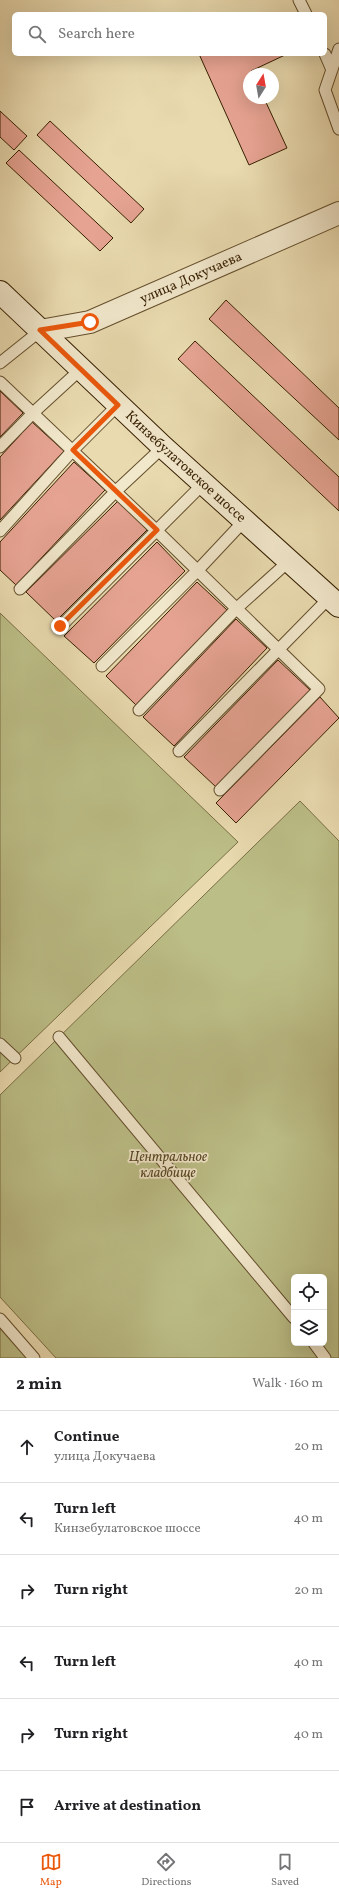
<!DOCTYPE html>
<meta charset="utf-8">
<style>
:root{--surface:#fff;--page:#f2f2f2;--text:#202124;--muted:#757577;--line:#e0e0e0;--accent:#ea580c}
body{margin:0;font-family:Vollkorn,serif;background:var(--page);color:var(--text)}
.controls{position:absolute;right:12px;bottom:12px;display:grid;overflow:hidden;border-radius:6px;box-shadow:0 4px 16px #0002}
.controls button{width:36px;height:36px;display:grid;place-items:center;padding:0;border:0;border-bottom:1px solid var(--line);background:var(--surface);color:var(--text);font:20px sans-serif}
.compass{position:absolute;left:243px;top:68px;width:36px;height:36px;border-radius:50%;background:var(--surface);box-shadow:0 4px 16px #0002;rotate:11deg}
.stop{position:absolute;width:12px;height:12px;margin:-9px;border:3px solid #ea580c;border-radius:50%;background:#fff}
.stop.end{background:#ea580c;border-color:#fff;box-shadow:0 1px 4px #0008}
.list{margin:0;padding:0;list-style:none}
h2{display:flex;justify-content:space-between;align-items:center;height:52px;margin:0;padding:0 16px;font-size:17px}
h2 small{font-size:13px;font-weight:400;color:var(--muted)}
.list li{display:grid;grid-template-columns:26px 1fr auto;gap:12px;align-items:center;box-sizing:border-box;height:72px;padding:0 16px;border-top:1px solid var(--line)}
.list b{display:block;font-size:15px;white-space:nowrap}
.list p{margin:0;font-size:13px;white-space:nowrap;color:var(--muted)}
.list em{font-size:13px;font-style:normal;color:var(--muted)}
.icon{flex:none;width:22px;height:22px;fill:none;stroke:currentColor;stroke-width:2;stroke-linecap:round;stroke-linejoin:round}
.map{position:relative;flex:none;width:339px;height:1358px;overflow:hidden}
.search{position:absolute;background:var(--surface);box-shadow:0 4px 16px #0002;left:12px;right:12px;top:12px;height:44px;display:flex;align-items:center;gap:10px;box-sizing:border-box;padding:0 14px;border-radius:6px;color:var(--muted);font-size:15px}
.sheet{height:484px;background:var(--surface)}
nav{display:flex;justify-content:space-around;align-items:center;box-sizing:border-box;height:56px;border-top:1px solid var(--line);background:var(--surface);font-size:11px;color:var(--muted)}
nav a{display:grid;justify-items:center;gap:2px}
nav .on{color:var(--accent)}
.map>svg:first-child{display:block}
</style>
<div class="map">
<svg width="339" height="1358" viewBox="0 0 339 1358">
<rect width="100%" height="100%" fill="#e9daaf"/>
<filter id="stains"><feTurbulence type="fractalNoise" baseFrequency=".005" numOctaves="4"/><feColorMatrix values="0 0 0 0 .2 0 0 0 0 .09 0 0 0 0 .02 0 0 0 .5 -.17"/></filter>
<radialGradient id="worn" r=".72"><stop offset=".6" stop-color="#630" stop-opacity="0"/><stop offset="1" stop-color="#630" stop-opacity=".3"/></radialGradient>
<path fill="#bcbe87" stroke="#7a6e44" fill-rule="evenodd" d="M0 613 238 842 0 1072Z
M300 801 339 841V1358H56L0 1297V1095ZM294 1277H324V1343H294Z
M0 1319 34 1358H0Z"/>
<path fill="#e6a392" stroke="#371f00" d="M199 54H284L285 55 251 71 253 74H249V98H264L287 148 249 165Z
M0 111 27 136 14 150 0 137Z
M50 121 144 209 131 223 37 135Z
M19 150 113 238 100 251 6 163Z
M226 300 339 408V440L209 319Z
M195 341 339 477V511L178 359Z
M0 391 23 413 0 437Z
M32 422 64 451 0 520V457Z
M74 462 105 490 16 585 0 570V542Z
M118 501 147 530 56 621 26 592Z
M157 542 185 571 94 663 64 636Z
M197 582 227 610 136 705 106 676Z
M236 619 267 648 174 746 143 717Z
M278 660 310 690 216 787 184 757Z
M320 697 339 718 236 823 216 803Z"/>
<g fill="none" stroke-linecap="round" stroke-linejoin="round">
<defs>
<path id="lane" d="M299 0 306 14
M339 49 325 90 339 129
M325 54 332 70
M0 363 40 331
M0 382 157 531 319 689 220 790
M0 447 33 413 81 369
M0 531 73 450 118 405
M20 589 116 491 163 447
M60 627 204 483
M102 666 198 570 244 521
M139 710 237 608 289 561
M179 751 330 597
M59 1037 294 1318
M0 1044 15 1058
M0 1319 34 1358
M314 1343 325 1358"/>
<g id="street">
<path id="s1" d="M40 331 90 322 339 213"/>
</g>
<g id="secondary">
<path id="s2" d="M0 292 163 447 339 606"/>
</g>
</defs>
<use href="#lane" stroke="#644e2c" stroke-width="13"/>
<use href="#street" stroke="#644e2c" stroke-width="24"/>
<use href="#secondary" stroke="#371f00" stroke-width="24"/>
<use href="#lane" stroke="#f1e7cb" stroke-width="11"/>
<use href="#street" stroke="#f1e7cb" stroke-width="22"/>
<use href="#secondary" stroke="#f1e7cb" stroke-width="22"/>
</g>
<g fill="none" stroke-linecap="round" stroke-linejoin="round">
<path stroke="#ea580c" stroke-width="5" d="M60 626 157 530 73 450 118 405 40 330 90 322"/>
</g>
<g text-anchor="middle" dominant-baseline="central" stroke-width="3.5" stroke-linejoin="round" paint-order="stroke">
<g font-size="14" fill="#371f00" stroke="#f1e7cb">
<text stroke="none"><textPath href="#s1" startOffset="161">улица Докучаева</textPath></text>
<text stroke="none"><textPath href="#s2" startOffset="255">Кинзебулатовское шоссе</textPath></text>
</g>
<g font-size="14" font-style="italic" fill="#584722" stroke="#f1e7cb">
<text x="168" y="1157">Центральное<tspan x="168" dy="16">кладбище</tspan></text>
</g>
</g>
<rect width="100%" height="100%" filter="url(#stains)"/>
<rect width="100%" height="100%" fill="url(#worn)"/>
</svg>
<div class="controls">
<button><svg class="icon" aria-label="locate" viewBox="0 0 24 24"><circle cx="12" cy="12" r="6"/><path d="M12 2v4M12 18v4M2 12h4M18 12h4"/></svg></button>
<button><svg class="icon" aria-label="layers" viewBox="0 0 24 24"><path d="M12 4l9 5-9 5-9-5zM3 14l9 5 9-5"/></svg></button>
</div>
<svg class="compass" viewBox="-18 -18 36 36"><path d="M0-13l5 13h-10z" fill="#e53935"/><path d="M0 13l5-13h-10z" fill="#757577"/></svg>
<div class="stop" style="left:90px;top:322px"></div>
<div class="stop end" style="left:60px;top:626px"></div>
<div class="search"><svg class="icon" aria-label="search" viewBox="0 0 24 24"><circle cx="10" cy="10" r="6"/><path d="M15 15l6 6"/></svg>Search here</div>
</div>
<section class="sheet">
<h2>2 min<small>Walk · 160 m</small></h2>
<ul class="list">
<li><svg class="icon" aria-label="ahead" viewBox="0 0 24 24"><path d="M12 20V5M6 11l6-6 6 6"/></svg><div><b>Continue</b><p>улица Докучаева</p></div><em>20 m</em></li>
<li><svg class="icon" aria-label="left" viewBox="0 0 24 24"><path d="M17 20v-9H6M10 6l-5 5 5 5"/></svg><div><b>Turn left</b><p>Кинзебулатовское шоссе</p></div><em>40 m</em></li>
<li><svg class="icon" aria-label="right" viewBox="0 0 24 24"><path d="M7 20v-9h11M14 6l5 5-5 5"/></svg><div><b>Turn right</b></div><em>20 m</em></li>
<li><svg class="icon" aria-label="left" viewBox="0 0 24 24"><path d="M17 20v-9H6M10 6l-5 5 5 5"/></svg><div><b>Turn left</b></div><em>40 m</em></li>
<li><svg class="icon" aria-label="right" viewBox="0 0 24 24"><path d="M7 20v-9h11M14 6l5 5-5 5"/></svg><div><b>Turn right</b></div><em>40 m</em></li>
<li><svg class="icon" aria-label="arrive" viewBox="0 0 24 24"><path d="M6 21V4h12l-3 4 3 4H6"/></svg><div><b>Arrive at destination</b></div></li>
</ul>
</section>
<nav>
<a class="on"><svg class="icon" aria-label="map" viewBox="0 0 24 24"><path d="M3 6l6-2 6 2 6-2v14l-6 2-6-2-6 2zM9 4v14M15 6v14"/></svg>Map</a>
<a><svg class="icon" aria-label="directions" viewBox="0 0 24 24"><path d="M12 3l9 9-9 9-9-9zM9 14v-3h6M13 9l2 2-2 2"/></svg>Directions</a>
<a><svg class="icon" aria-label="saved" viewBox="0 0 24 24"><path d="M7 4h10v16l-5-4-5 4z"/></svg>Saved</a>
</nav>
